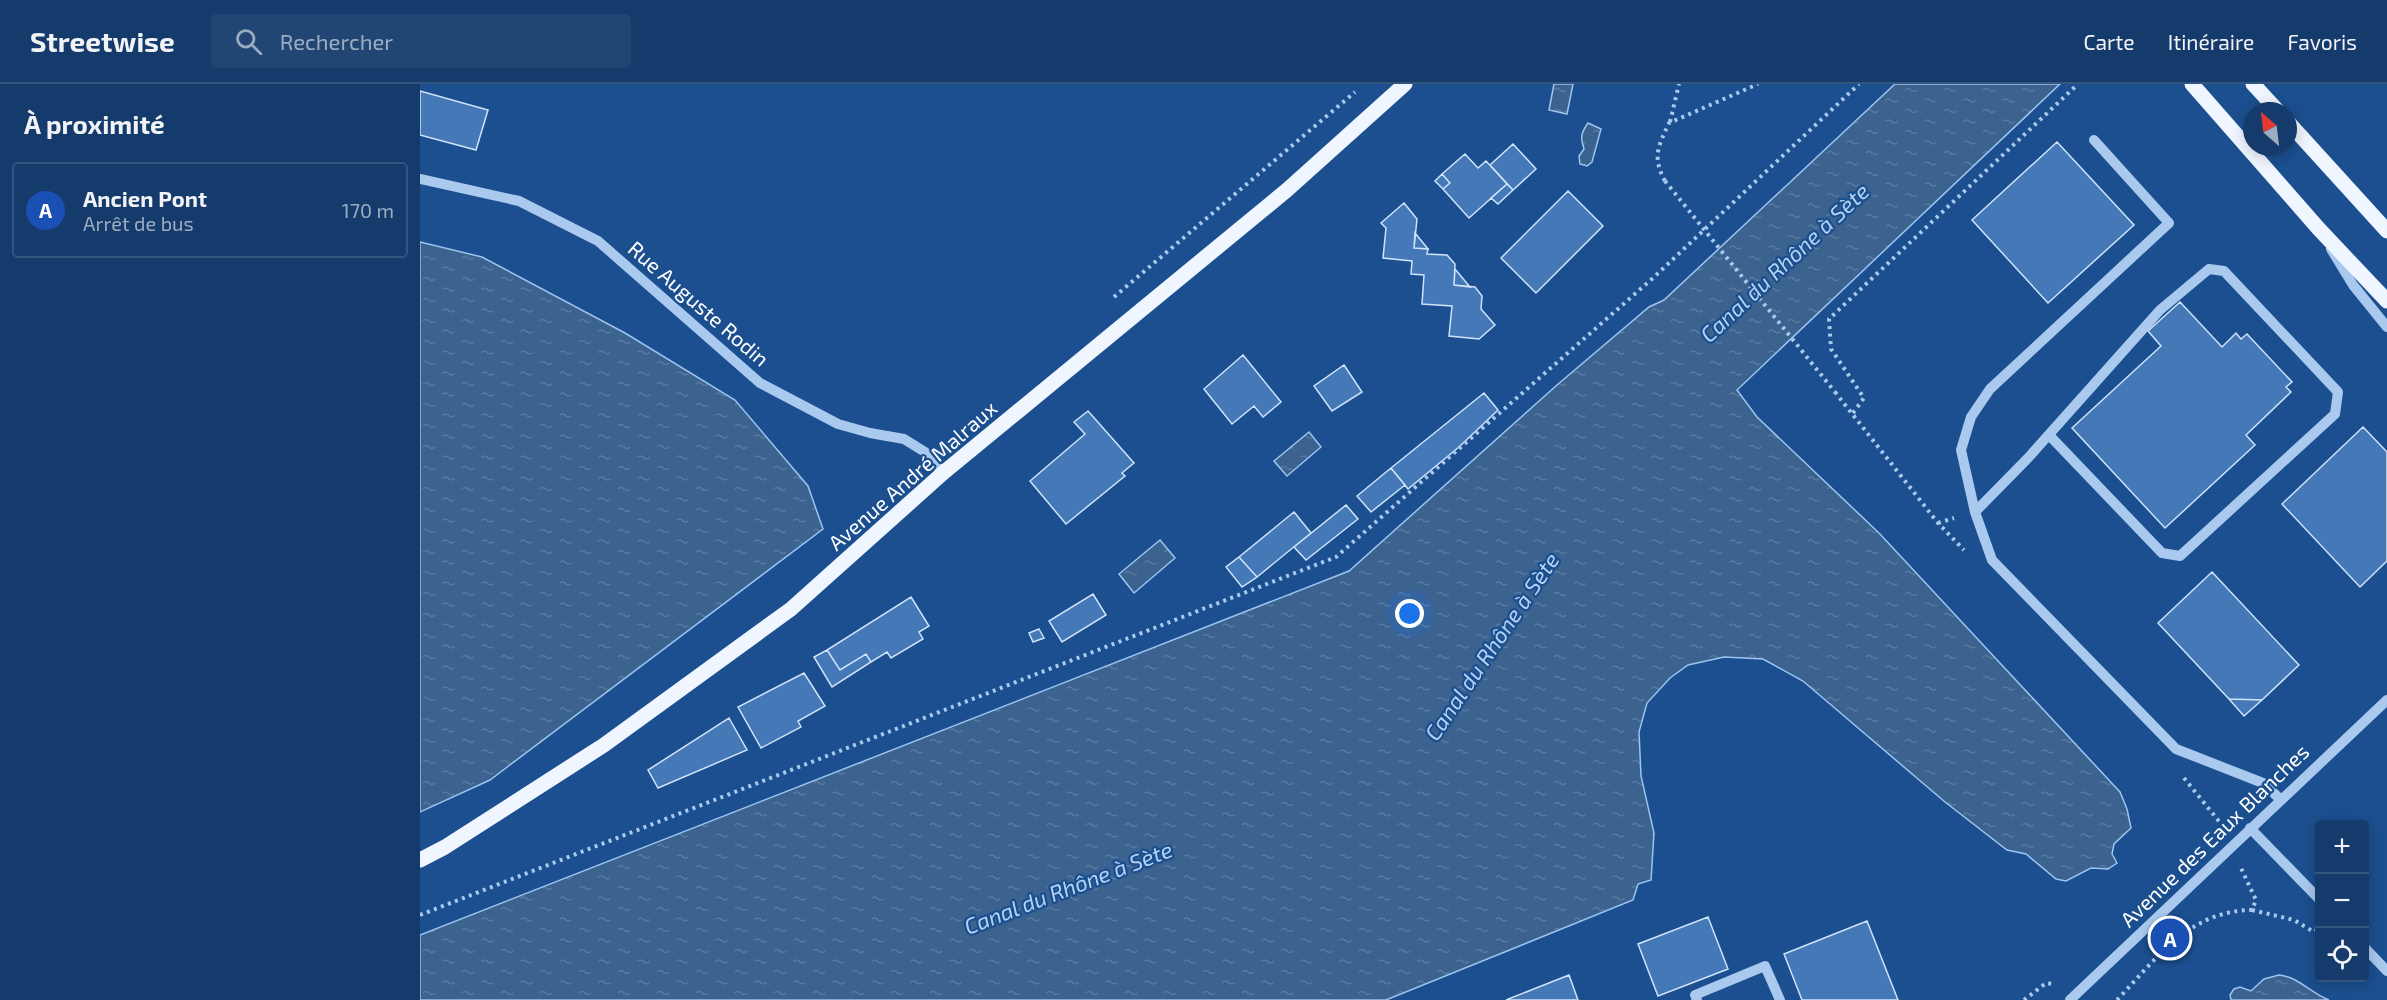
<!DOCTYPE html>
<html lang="fr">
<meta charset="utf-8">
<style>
:root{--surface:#143b6b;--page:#214673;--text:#f1f3f6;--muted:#9dadc1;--line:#33557e;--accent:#ffd166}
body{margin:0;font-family:"Exo 2",sans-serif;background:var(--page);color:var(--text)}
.controls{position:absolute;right:18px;bottom:18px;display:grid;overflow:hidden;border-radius:6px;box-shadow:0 3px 15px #0003}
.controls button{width:54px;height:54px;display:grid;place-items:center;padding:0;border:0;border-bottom:2px solid var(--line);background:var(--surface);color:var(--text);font:30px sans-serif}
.compass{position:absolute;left:1823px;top:18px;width:54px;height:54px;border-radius:50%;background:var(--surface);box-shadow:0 3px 15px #0003;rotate:332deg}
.you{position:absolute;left:990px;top:530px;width:21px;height:21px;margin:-15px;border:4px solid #fff;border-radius:50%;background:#1a73e8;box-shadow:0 0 0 9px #1a73e833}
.badge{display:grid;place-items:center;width:39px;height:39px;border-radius:50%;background:var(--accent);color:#fff;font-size:20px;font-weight:700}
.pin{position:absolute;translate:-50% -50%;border:3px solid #fff;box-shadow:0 2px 6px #0006}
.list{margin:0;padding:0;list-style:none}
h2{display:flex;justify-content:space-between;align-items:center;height:78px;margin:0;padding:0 24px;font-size:26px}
h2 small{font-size:20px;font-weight:400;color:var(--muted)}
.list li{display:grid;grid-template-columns:39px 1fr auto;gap:18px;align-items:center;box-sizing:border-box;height:96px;margin:0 12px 12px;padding:0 12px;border:2px solid var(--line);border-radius:6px}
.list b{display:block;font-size:22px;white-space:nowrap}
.list p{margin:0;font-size:20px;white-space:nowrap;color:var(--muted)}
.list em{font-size:20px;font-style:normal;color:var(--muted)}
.icon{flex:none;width:33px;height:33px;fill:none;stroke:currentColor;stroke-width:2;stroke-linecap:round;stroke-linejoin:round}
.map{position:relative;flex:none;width:1967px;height:916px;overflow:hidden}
header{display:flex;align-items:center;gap:36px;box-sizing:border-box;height:84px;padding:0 30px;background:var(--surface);border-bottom:2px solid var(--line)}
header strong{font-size:28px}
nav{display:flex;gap:33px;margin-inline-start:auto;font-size:21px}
.search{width:420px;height:54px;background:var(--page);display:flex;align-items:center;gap:15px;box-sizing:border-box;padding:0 21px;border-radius:6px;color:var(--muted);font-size:22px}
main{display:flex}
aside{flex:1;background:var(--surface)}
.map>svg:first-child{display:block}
</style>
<header>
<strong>Streetwise</strong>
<div class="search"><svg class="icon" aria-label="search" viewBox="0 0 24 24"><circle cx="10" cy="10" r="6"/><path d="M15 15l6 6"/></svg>Rechercher</div>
<nav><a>Carte</a><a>Itinéraire</a><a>Favoris</a></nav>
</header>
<main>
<aside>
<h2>À proximité<small></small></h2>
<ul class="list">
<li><span class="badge" style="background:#1a4fb4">A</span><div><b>Ancien Pont</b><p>Arrêt de bus</p></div><em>170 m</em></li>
</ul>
</aside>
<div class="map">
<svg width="1967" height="916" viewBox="0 0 1967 916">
<defs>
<pattern id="water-ripples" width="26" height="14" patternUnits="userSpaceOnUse" patternTransform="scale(1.5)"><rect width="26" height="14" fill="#3c6290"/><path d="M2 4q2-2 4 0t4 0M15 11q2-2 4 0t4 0" fill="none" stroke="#597aa1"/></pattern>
</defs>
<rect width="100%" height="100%" fill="#1b4f8f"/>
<path fill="url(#water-ripples)" stroke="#9cc4f0" stroke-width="1.5" d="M1134 0H1153L1147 30 1129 26Z
M1475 0H1640L1317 306 1337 333 1459 449 1700 708 1707 725 1711 744 1694 760 1692 770 1697 779 1688 785 1671 784 1646 797 1636 795 1606 770 1587 766 1525 718 1383 597 1343 575 1304 573 1268 581 1250 594 1227 619 1219 648 1221 692 1234 749 1231 796 1218 800 1213 816 966 916H0V851L929 487 1137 301 1229 223 1244 216Z
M1168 39 1181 45 1172 78 1167 82 1160 80 1159 72 1164 65C1160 53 1161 49 1168 39Z
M0 158 62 173 205 249 315 316 388 402 403 445 70 696 0 728Z
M889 348 901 363 867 392 854 377Z
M740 456 755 474 714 509 699 490Z
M1859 891C1879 893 1890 909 1909 916H1811L1810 911 1814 905 1820 903 1831 907 1844 895Z"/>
<path fill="#4478b7" stroke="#cfe3fa" stroke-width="1.5" d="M0 7 68 26 56 66 0 51Z
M1637 58 1714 141 1628 219 1552 136Z
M1093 60 1116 85 1093 106 1070 81Z
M1045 70 1058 84 1066 77 1087 100 1049 134 1023 105 1030 99 1022 90Z
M1022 90 1030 99 1023 105 1015 97Z
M1087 100 1093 106 1078 120 1071 114Z
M1148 107 1183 142 1116 209 1081 174Z
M984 119 997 135 994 164 1008 165 1007 170 1027 171 1035 180 1034 201 1055 203 1062 212 1061 225 1075 241 1059 255 1029 252 1032 222 1002 220 1004 191 991 190 992 177 963 174 966 144 961 139Z
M995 149 1008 165 994 164Z
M1035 185 1050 203 1034 201Z
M1760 218 1802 263 1816 249 1821 255 1827 250 1872 298 1866 303 1871 308 1826 351 1835 361 1745 444 1652 344 1741 262 1728 247Z
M823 271 861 318 843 333 834 322 812 340 784 305Z
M924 281 942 308 912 327 894 302Z
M1064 309 1078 326 1039 363 988 405 971 384Z
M668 327 714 379 702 389 705 392 646 440 610 397 665 350 654 338Z
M1943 343 1967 368V477L1940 503 1862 420Z
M971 384 985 401 951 428 937 412Z
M926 421 938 435 886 476 874 463Z
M874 428 891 449 837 493 819 473Z
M819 473 837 493 822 503 806 483Z
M1792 488 1879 581 1842 616 1809 615 1738 539Z
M673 510 686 531 642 558 629 537Z
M491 513 509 542 499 548 503 555 471 574 467 568 451 578 446 570 420 586 407 566Z
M619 545 624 554 613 558 609 549Z
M407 566 420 586 446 570 451 578 412 603 394 573Z
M384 589 405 622 378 637 381 643 341 664 318 623Z
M1809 615 1842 616 1824 632Z
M309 634 327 666 238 704 228 686Z
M1288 833 1308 885 1238 912 1218 860Z
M1447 837 1478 916H1382L1364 870Z
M1149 891 1158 916H1086Z"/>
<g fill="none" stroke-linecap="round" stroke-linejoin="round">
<path stroke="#a9c9ee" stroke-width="4" stroke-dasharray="3 4.5" stroke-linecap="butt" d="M1250 38 1259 0
M1245 97C1232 73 1238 63 1249 39L1338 0
M694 213 935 8
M1415 308 1518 439 1544 466
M1433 329 1444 314 1411 265 1409 235 1658 0
M1518 439 1534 434
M1764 694 1802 741
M1832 826 1874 836 1894 848 1900 844
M0 831 916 473 1233 194 1439 0
M1604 916 1626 899 1634 900
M1697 916C1737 874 1769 827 1832 826L1836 816 1821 784"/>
<path stroke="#a9c9ee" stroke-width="10" d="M1674 56 1749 139 1570 305 1551 333 1541 366 1555 428 1572 476 1756 665 1843 699 1860 715
M0 95 99 117 178 157 340 299 418 340 450 349 484 355 505 368 523 389
M1911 165 1933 201 1967 243
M1555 428 1608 374 1740 226 1789 185 1804 187 1918 308 1915 330 1760 472 1742 469 1629 351
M1830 744 1900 816
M1944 863 1967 887
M1277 916 1275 911 1345 882 1360 916
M1650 916 1967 616"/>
<path stroke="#f0f6ff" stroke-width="15" d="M1772 0 1898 144 1967 217
M1833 0 1858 27
M1868 38 1967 147
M0 776 25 763 184 661 371 525 523 389 867 106 985 0"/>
<path stroke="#a9c9ee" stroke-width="4" stroke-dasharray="3 4.5" stroke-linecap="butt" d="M1245 97 1415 308"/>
</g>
<g text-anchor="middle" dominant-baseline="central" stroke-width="4.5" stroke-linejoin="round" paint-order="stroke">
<g font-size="21" fill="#fff" stroke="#1b4f8f">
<text transform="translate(279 219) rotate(41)">Rue Auguste Rodin</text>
<text transform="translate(492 391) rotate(-41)">Avenue André Malraux</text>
<text transform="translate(1794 751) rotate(-44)">Avenue des Eaux Blanches</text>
</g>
<g font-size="22" font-style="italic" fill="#b5d3f5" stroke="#1b4f8f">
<text transform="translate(1364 178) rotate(-43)">Canal du Rhône à Sète</text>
<text transform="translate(1071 562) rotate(-56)">Canal du Rhône à Sète</text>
<text transform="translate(648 803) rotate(-21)">Canal du Rhône à Sète</text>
</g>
</g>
</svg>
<div class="controls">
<button>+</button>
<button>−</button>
<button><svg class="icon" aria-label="locate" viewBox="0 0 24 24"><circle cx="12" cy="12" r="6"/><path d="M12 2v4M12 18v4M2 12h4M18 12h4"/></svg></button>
</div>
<svg class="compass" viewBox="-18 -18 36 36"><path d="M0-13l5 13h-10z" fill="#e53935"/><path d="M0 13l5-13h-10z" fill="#9dadc1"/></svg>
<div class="you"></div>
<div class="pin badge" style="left:1750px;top:854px;background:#1a4fb4">A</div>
</div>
</main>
